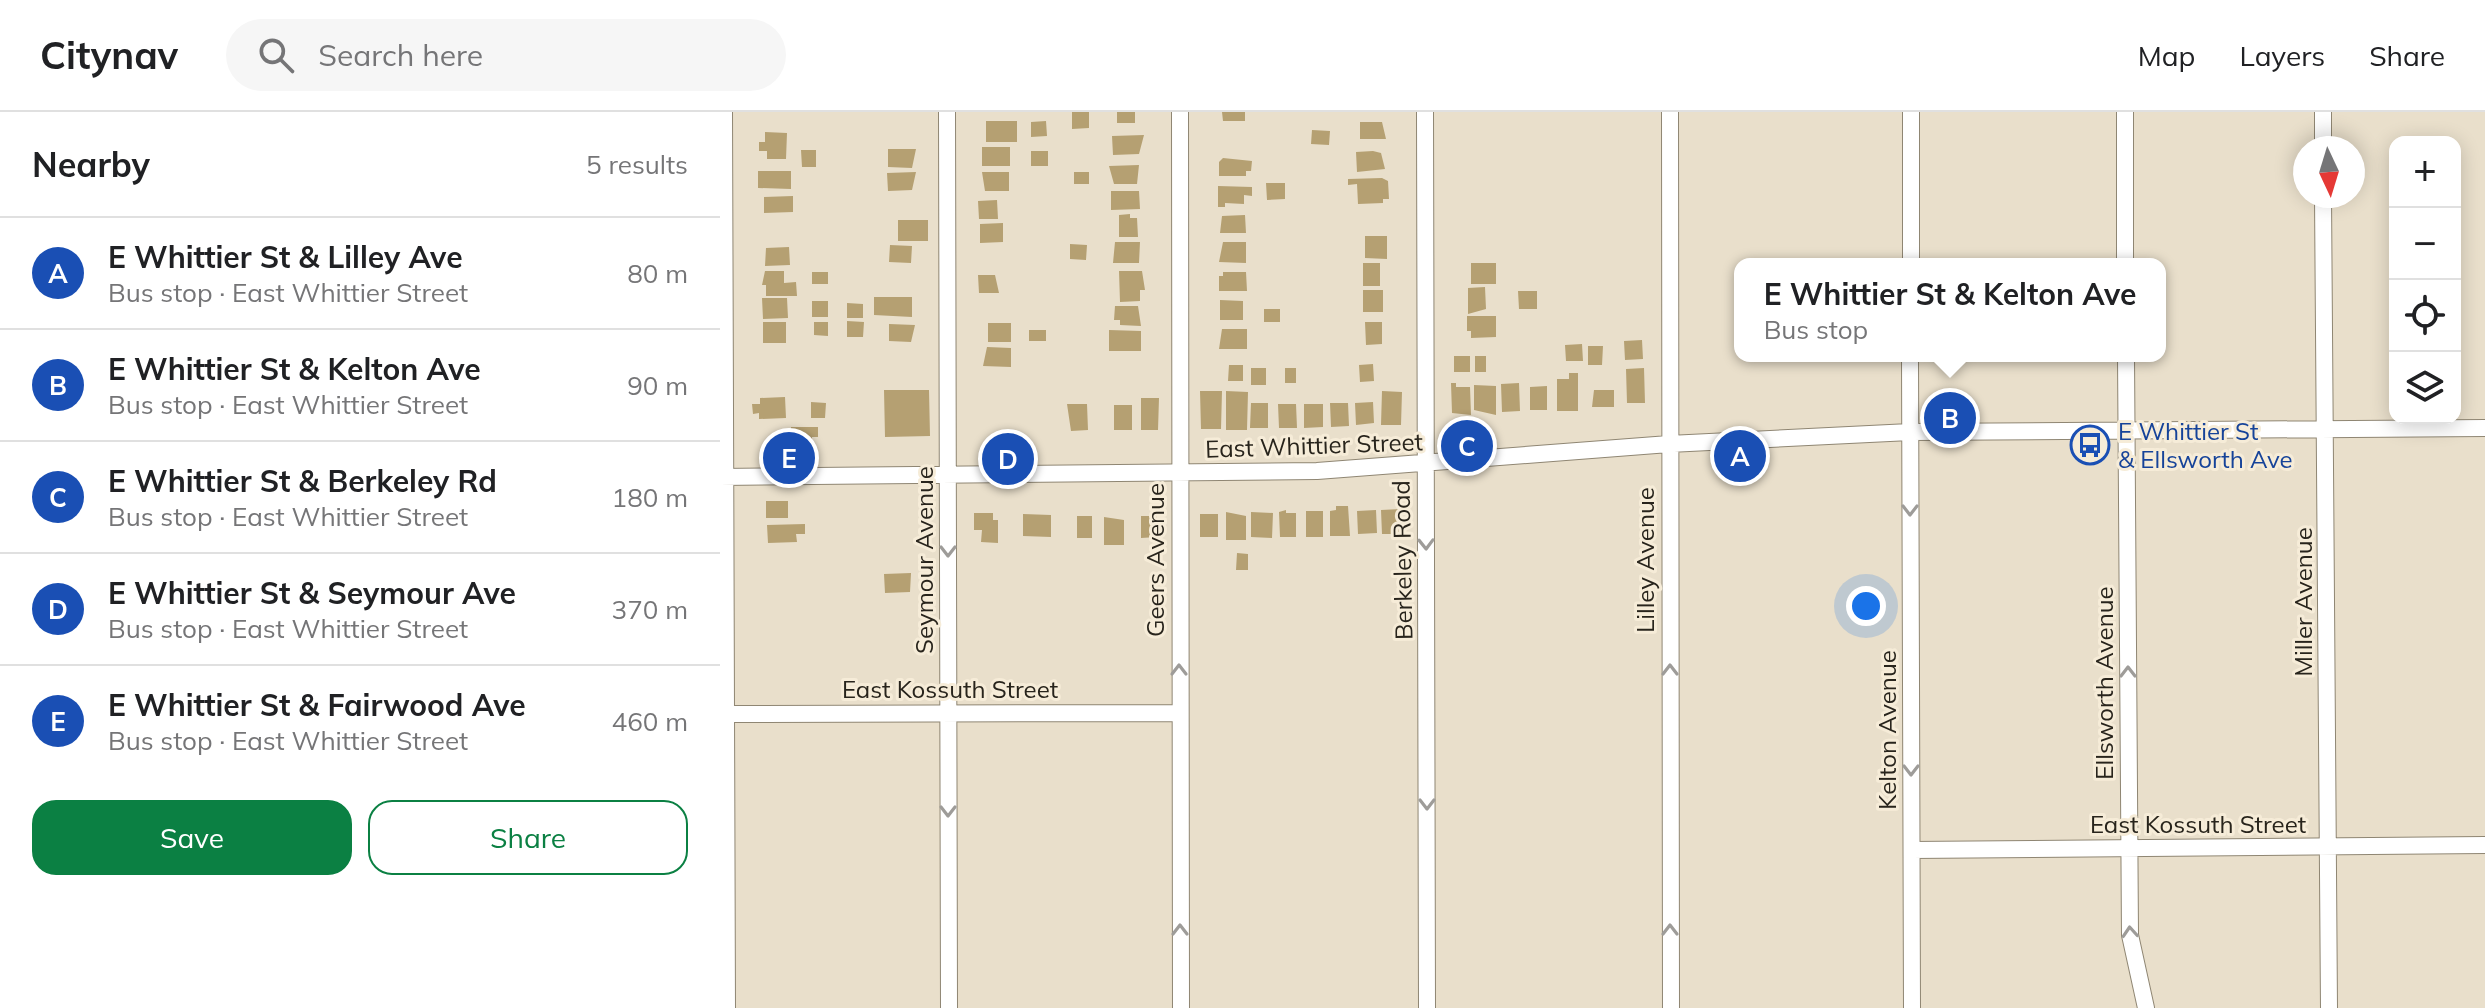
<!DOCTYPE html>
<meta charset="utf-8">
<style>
:root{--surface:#fff;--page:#f6f6f6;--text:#202124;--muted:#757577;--line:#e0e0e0;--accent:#0b8043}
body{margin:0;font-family:Mulish,sans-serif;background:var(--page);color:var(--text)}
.controls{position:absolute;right:24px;top:24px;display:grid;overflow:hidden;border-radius:16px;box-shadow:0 4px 20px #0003}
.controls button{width:72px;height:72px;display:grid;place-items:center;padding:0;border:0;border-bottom:2px solid var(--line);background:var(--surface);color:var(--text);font:40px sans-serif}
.compass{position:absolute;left:1573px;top:24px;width:72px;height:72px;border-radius:50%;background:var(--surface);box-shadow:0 4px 20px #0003;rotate:176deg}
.you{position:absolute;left:1146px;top:494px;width:28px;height:28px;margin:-20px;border:6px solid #fff;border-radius:50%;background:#1a73e8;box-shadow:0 0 0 12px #1a73e833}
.badge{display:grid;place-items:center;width:52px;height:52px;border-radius:50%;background:var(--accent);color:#fff;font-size:26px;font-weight:700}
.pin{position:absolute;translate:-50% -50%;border:4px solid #fff;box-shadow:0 2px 8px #0006}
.popup{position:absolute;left:1014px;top:146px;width:432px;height:104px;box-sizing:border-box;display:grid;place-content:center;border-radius:16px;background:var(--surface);filter:drop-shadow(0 2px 6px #0005);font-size:26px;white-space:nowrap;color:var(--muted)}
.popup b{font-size:30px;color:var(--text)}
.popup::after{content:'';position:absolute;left:50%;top:100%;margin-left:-16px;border:16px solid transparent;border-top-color:var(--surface)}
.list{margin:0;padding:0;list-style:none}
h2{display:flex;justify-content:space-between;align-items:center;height:104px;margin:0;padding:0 32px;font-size:34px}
h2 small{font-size:26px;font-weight:400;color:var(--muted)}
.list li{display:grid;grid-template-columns:52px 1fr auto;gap:24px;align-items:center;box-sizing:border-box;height:112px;padding:0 32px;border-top:2px solid var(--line)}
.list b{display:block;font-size:30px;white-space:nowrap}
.list p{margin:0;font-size:26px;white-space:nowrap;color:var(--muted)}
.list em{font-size:26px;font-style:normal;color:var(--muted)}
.actions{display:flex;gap:16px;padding:24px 32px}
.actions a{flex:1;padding:18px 0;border:2px solid var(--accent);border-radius:24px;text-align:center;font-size:28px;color:var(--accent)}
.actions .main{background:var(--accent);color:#fff}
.icon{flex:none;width:44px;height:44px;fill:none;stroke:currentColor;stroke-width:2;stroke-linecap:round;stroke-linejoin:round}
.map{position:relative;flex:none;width:1765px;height:896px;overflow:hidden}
header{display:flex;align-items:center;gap:48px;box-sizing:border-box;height:112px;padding:0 40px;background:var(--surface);border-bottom:2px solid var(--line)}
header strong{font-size:38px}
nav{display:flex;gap:44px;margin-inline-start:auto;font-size:28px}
.search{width:560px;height:72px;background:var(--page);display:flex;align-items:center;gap:20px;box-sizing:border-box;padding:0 28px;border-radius:44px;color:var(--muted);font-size:30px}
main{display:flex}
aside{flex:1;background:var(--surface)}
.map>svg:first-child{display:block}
</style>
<header>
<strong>Citynav</strong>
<div class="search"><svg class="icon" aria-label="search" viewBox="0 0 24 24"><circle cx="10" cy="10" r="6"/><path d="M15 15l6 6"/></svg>Search here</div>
<nav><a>Map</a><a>Layers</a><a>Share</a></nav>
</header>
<main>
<aside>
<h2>Nearby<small>5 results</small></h2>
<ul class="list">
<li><span class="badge" style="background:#1a4fb4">A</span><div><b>E Whittier St &amp; Lilley Ave</b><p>Bus stop · East Whittier Street</p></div><em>80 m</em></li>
<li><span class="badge" style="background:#1a4fb4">B</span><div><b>E Whittier St &amp; Kelton Ave</b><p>Bus stop · East Whittier Street</p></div><em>90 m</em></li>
<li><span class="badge" style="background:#1a4fb4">C</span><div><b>E Whittier St &amp; Berkeley Rd</b><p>Bus stop · East Whittier Street</p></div><em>180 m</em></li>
<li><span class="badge" style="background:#1a4fb4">D</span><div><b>E Whittier St &amp; Seymour Ave</b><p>Bus stop · East Whittier Street</p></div><em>370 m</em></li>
<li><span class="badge" style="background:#1a4fb4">E</span><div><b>E Whittier St &amp; Fairwood Ave</b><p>Bus stop · East Whittier Street</p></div><em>460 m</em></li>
</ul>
<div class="actions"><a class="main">Save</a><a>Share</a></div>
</aside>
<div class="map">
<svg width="1765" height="896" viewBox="0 0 1765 896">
<rect width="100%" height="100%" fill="#e9dfcb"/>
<path fill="#b5a072" d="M352 0H369V16L352 17Z
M397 0H415V11H397Z
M502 0H525V9H503Z
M266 9H297V30H266Z
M326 9 327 24 311 25V10Z
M640 10H662L666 27H640Z
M592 18 610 19 609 33 591 32Z
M45 20 67 21 66 47H47V39H39V30H45Z
M424 23 419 42 393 43 392 24Z
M262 35H290V54H262Z
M168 37H196L192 56 168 55Z
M81 38H96V55H82Z
M311 39H328V54H311Z
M653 39 661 41 665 57 637 60 636 40Z
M503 46 532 49 531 59H526V64H499V50Z
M419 53 417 72H394L389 54Z
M38 59H71V77L38 76Z
M196 60 192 78 168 79 167 61Z
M262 60H289V79H265Z
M354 60H369V72H354Z
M662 66 668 69 669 87H663V91L638 92 637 72 628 73V67Z
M546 71H565V87L547 88Z
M498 74 532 75V84L524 83V92L505 91V95H498Z
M391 79H419L420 97 391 98Z
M73 84V100L44 101V85Z
M277 88 278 107H259L258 89Z
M410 102V106H417L418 125H399V103Z
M525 103 526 121H500L502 104Z
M178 108H208V129H178Z
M283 111V130L260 131V112Z
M645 124H667V147L645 146Z
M395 130H420L419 151H393Z
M503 130H526V151L499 150Z
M350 132 367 133 366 148 350 147Z
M170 133 192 134 191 151 169 150Z
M69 135 70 153 45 154 46 136Z
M643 151H660V174H643Z
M751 151H776V172H751Z
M45 159H64V171L76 170 77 184H46V173H42Z
M399 159H422L425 178H420V189L400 190Z
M92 160H108V172H92Z
M503 160H526L527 179H499V164H503Z
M258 163H275L279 181H259Z
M765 175 766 197 748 202V176Z
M643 178H663V200H643Z
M798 179H817V197H799Z
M154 185H192V205L154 203Z
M42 186H67L68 206 43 207Z
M500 188 523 189V208H500Z
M92 189H108V205H92Z
M127 191 143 192V206H127Z
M395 194H418L421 214 400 213V208H394Z
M544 197H560V210H544Z
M747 204H776V225L751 226V219H747Z
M127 209 144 210 143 225H127Z
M43 210H66V231H43Z
M94 210H108V224L94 223Z
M645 210H662V232L646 233Z
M268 211H291V230H268Z
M169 212 195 213 191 230 169 229Z
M502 217H527V237H499Z
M309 218H326V229H309Z
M389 218 421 219V239H389Z
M922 228 923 247 905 248 904 229Z
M862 232 863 249H846L845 233Z
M868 234H883L882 253H868Z
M267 235 291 236V255L263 254Z
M734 244H750V260H734Z
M755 244H766V260H755Z
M653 252 654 269 640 270 639 253Z
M509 253H523V269H508Z
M531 256H546V273H531Z
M565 256H576V271H565Z
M924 256 925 291H907L906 257Z
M849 261H858V299H837V267H849Z
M731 271H736V275H750L751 303 732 301Z
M799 271 800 299 782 300 781 272Z
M754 273 776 274V303L754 298Z
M827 274V298H810V275Z
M164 278H209L210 324 165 325Z
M874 278H894V295H872Z
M480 279H502L501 317H481Z
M506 279 528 280 527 318H506Z
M662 279 682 280 681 313H661Z
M65 285 66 306 39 307V301L33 302 32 292H40V286Z
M421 286H439L438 318H421Z
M91 290 106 291 105 306H91Z
M653 290 654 311 636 313 635 291Z
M531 291H548V316H530Z
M610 291H628L629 314 611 315Z
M347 292H367L368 318 351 319Z
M558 292H576L577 316H559Z
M584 292H603V315L584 316Z
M394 293H412V318H394Z
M71 315H98V325H92V332L71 333Z
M46 389H68V406H46Z
M616 394H628L630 424H610V399L616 398Z
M681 397 682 422H662L661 398Z
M566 398V401H576V425H560L559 400Z
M656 398 657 421 638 422 637 399Z
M586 399H603V425H586Z
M506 400 526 404V428H506Z
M531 400 553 401 552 426 531 425Z
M254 401H273V408H278V431L261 430 262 418H254Z
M303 402 331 403V425L303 424Z
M480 402H498V425H480Z
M357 404H372V426H357Z
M421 404H437V425L421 426Z
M384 405 404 408V433H384Z
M85 412V422H76L77 430 48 431 47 413Z
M517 441 528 442V458H516Z
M191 461 190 480 165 481 164 462Z"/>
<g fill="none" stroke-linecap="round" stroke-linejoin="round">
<defs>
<path id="minor" d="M4 0 7 896
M227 0 229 896
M460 0 461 896
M705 0 707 896
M950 0 951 896
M1405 0V152
M1603 0V36
M1603 84 1609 896
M1191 152V0
M1190 244 1192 896
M1406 244 1410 823 1426 896
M0 365 597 359 949 332 1190 320 1765 316
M0 602 460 601
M1192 738 1765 733"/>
</defs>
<use href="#minor" stroke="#8f8673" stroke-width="18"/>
<use href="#minor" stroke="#fff" stroke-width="16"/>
</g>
<defs><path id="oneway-chevron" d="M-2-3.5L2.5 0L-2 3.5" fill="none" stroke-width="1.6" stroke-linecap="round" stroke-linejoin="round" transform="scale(2)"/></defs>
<g stroke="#9e9c99">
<use href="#oneway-chevron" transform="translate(1190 398) rotate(90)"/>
<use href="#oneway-chevron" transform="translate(706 432) rotate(89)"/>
<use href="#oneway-chevron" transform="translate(228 439) rotate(90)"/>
<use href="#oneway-chevron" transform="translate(459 558) rotate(-90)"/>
<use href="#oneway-chevron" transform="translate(950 558) rotate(-90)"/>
<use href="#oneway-chevron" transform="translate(1408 560) rotate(-90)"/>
<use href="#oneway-chevron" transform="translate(1191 658) rotate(90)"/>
<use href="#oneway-chevron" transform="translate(707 692) rotate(90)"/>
<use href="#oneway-chevron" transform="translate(228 699) rotate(90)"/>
<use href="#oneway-chevron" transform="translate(460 818) rotate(-90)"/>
<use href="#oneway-chevron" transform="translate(950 818) rotate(-90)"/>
<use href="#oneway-chevron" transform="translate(1410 820) rotate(-94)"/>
</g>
<defs>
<symbol id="bus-ring" viewBox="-11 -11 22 22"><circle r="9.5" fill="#f6ecd8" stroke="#1a4fb4" stroke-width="1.5"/><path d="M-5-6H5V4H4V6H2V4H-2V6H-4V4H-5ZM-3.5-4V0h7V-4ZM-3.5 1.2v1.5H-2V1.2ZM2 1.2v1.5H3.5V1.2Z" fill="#1a4fb4"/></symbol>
</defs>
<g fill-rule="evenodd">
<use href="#bus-ring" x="1348" y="311" width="44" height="44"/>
</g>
<g text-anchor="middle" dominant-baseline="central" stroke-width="6" stroke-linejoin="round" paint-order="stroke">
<g font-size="24" fill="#164399" stroke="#f6ecd8" text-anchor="start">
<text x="1398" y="319">E Whittier St<tspan x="1398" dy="28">&amp; Ellsworth Ave</tspan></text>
</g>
<g font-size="24" fill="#28241c" stroke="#f6ecd8">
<text transform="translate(594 333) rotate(-2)">East Whittier Street</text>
<text transform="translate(204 448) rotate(-90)">Seymour Avenue</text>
<text transform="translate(435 448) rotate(-90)">Geers Avenue</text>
<text transform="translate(682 448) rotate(-91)">Berkeley Road</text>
<text transform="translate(925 448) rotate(-90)">Lilley Avenue</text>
<text transform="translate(1583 490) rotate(-90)">Miller Avenue</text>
<text transform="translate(1384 571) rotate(-90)">Ellsworth Avenue</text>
<text x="230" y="577">East Kossuth Street</text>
<text transform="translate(1167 618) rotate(-90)">Kelton Avenue</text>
<text x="1478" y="712">East Kossuth Street</text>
</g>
</g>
</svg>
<div class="controls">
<button>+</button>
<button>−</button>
<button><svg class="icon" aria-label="locate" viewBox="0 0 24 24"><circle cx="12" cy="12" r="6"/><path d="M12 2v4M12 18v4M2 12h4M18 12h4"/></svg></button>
<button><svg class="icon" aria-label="layers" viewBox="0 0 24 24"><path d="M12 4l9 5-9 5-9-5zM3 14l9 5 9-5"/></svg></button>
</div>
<svg class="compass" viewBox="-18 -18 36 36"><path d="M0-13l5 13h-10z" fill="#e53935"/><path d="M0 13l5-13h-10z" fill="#757577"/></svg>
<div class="you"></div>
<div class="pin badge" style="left:1020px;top:344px;background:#1a4fb4">A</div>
<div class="pin badge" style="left:1230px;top:306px;background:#1a4fb4">B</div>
<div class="popup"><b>E Whittier St &amp; Kelton Ave</b>Bus stop</div>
<div class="pin badge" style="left:747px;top:334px;background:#1a4fb4">C</div>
<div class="pin badge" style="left:288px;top:347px;background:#1a4fb4">D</div>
<div class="pin badge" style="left:69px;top:346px;background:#1a4fb4">E</div>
</div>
</main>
